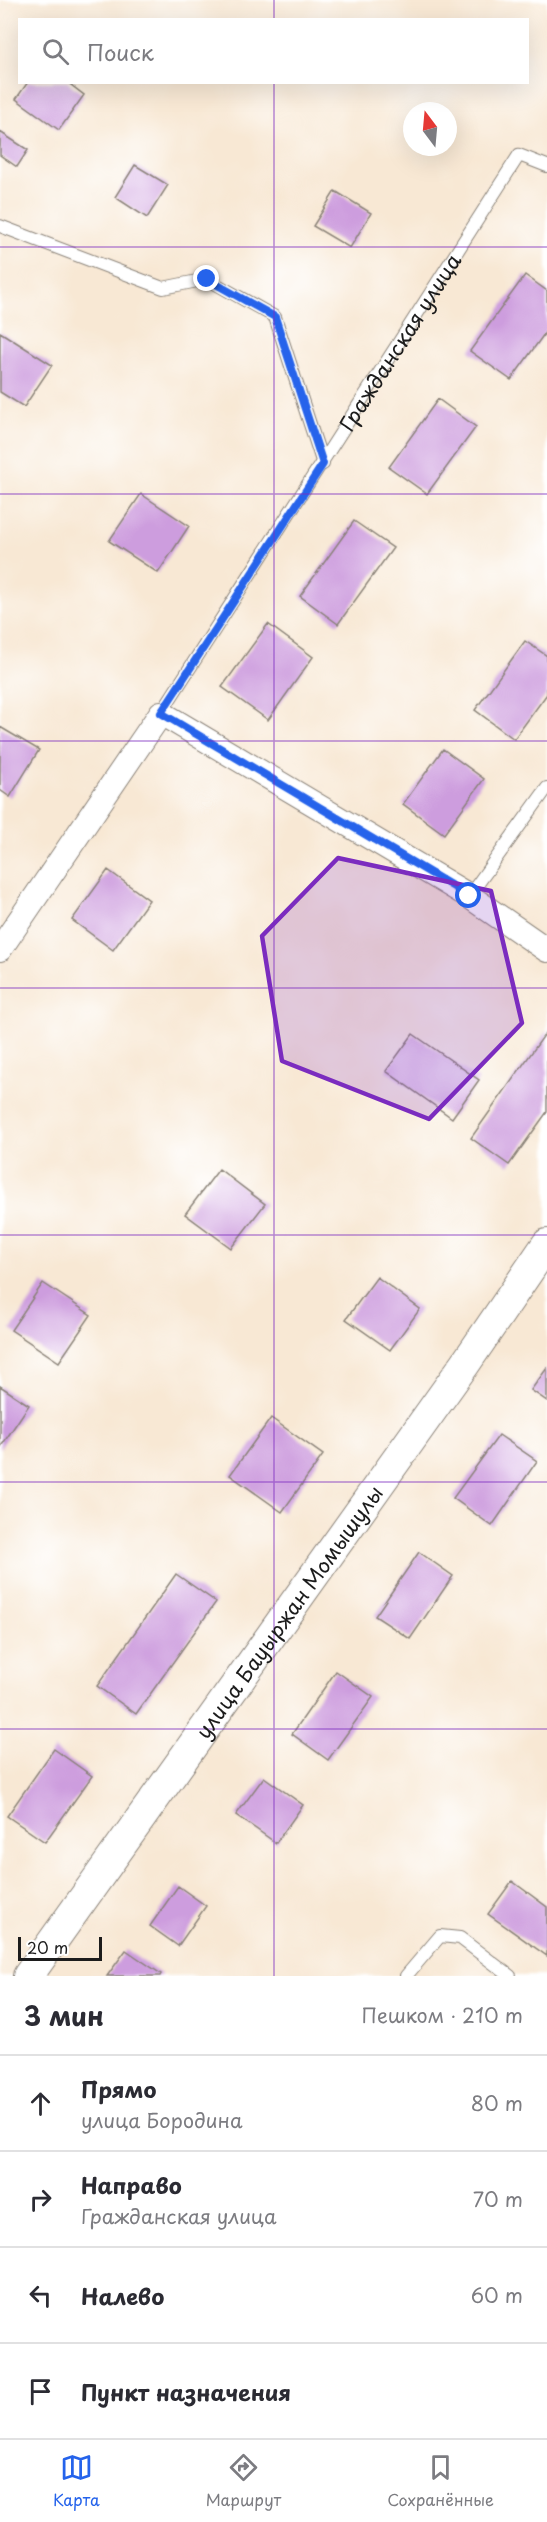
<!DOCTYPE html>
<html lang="ru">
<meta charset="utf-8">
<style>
:root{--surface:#fff;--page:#f2f2f3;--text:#2b2b33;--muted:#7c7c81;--line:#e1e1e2;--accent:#2563eb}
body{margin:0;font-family:"Playpen Sans",sans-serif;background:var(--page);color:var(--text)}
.compass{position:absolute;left:403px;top:102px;width:54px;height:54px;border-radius:50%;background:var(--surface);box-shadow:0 6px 24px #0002;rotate:344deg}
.scale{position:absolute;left:18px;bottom:15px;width:84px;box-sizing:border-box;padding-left:6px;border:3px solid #1c1c1c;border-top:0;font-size:16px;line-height:21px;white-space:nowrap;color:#1c1c1c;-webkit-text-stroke:4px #fff;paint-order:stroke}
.stop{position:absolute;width:18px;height:18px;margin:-14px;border:4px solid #2563eb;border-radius:50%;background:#fff}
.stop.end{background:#2563eb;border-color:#fff;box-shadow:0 2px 6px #0008}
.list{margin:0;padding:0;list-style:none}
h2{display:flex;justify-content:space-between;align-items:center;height:78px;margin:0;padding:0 24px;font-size:26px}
h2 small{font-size:20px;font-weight:400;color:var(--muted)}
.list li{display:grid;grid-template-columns:39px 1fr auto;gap:18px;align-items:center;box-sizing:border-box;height:96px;padding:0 24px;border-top:2px solid var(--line)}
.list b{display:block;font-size:22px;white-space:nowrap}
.list p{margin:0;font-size:20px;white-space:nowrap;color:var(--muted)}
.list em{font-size:20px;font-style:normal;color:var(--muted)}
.icon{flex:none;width:33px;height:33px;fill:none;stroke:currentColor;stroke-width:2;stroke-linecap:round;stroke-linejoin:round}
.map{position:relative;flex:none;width:547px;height:1976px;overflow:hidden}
.search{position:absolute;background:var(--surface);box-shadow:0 6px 24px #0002;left:18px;right:18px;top:18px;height:66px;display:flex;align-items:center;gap:15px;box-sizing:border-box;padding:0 21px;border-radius:0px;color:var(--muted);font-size:22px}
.sheet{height:462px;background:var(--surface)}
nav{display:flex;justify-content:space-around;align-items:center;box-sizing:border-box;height:84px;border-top:2px solid var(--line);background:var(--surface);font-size:16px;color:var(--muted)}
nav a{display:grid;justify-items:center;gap:3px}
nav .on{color:var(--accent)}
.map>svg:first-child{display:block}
</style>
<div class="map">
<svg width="547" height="1976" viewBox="0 0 547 1976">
<rect width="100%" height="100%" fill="#fff"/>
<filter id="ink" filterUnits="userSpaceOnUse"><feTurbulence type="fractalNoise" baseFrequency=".0167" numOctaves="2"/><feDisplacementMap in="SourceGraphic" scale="12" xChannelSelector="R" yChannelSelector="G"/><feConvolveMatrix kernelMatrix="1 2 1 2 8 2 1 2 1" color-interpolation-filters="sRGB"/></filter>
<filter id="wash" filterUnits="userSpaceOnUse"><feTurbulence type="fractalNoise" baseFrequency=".008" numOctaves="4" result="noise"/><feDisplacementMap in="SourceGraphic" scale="24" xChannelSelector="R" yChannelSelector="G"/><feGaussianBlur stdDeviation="1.35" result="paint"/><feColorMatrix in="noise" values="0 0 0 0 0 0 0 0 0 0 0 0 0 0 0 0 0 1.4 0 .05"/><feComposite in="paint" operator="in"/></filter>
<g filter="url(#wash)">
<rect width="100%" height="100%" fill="#f8e8d4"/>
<g id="blocks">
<path fill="#cd9dde" d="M28 82H67L84 95 59 130 16 99Z
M0 132 28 150 17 167 0 155Z
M135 165 168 185 147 218 115 197Z
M335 191 371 213 350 248 313 226Z
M525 275 547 291V330L511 380 470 351Z
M0 332 52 365 24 407 0 392Z
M438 399 476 427 427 494 389 467Z
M141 494 189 526 158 573 109 541Z
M354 521 393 548 338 624 300 596Z
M268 624 313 657 268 720 222 687Z
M525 641 547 656V694L514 739 475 710Z
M0 727 39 750 10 797 0 790Z
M443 749 484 779 444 834 403 804Z
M108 870 149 900 113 950 72 920Z
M547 1031V1112L509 1165 471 1138Z
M413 1034 479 1080 452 1118 386 1071Z
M219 1169 265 1204 231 1248 185 1214Z
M377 1277 420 1309 390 1350 346 1319Z
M43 1283 91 1315 59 1362 11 1330Z
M547 1368V1401L531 1390Z
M0 1386 29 1405 0 1448Z
M271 1418 323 1455 282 1512 230 1475Z
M499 1435 537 1461 492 1526 453 1498Z
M419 1552 453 1576 410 1639 375 1616Z
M176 1574 216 1602 136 1714 97 1686Z
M336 1671 373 1697 328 1760 292 1734Z
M54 1749 92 1776 45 1842 7 1816Z
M264 1777 303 1805 276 1843 236 1815Z
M512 1881 547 1907V1956L488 1914Z
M178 1886 206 1906 178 1946 150 1926Z
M126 1950 161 1974 160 1976H107Z"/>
</g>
</g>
<g filter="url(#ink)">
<use href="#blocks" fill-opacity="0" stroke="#8a8278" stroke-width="1.5"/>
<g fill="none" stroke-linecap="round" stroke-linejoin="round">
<defs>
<g id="service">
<path d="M0 226 163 288 207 279 275 317 323 464"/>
<path id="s1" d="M161 713 519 155 547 166"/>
<path d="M469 896 547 788"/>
<path d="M406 1976 440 1936 460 1938 510 1976"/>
</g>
<path id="minor" d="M0 949 161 713 469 896 547 950"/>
<g id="tertiary">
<path id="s2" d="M28 1976 465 1364 547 1244"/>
</g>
</defs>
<use href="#service" stroke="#8a8278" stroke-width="14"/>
<use href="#minor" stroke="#8a8278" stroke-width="26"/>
<use href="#tertiary" stroke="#8a8278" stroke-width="32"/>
<use href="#service" stroke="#fff" stroke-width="12"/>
<use href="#minor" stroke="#fff" stroke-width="24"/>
<use href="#tertiary" stroke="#fff" stroke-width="30"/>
</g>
</g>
<g fill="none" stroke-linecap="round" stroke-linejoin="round" filter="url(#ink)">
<path stroke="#2563eb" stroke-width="8" d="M207 279 275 317 323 464 161 713 469 896"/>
</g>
<path fill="#7b2cbf" fill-opacity="0.2" stroke="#7b2cbf" stroke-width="4.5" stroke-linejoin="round" d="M338 858 491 891 522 1023 429 1119 282 1061 262 936Z"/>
<path fill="none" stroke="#7b2cbf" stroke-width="1.5" stroke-opacity="0.55" d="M274 0V20M274 82V1976M0 247H547M0 494H547M0 741H547M0 988H547M0 1235H547M0 1482H547M0 1729H547"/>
<g text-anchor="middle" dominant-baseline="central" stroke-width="4.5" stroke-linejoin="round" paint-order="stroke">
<g font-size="21" fill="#1c1c1c" stroke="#fff">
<text stroke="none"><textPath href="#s1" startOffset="441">Гражданская улица</textPath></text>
<text stroke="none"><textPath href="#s2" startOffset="448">улица Бауыржан Момышулы</textPath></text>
</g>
</g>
</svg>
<svg class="compass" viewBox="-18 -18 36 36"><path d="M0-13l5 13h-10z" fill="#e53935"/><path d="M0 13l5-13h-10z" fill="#7c7c81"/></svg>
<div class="scale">20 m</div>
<div class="stop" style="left:469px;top:896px"></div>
<div class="stop end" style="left:207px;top:279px"></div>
<div class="search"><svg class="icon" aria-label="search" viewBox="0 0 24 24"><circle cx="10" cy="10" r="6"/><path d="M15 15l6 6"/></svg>Поиск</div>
</div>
<section class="sheet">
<h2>3 мин<small>Пешком · 210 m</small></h2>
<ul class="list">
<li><svg class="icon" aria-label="ahead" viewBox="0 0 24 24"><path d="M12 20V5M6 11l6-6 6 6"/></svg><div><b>Прямо</b><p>улица Бородина</p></div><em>80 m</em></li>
<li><svg class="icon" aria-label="right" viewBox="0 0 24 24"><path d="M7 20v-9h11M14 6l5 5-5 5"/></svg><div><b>Направо</b><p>Гражданская улица</p></div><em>70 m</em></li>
<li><svg class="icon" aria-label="left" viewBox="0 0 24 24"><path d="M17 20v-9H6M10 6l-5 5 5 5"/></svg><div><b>Налево</b></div><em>60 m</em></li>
<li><svg class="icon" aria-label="arrive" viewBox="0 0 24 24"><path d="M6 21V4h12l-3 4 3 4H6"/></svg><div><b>Пункт назначения</b></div></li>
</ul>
</section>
<nav>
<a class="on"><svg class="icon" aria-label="map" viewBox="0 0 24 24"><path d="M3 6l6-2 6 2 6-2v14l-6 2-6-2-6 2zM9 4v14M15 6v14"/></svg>Карта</a>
<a><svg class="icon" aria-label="directions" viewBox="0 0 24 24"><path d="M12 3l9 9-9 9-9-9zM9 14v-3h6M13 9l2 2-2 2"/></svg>Маршрут</a>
<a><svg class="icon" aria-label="saved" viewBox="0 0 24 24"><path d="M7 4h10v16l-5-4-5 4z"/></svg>Сохранённые</a>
</nav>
